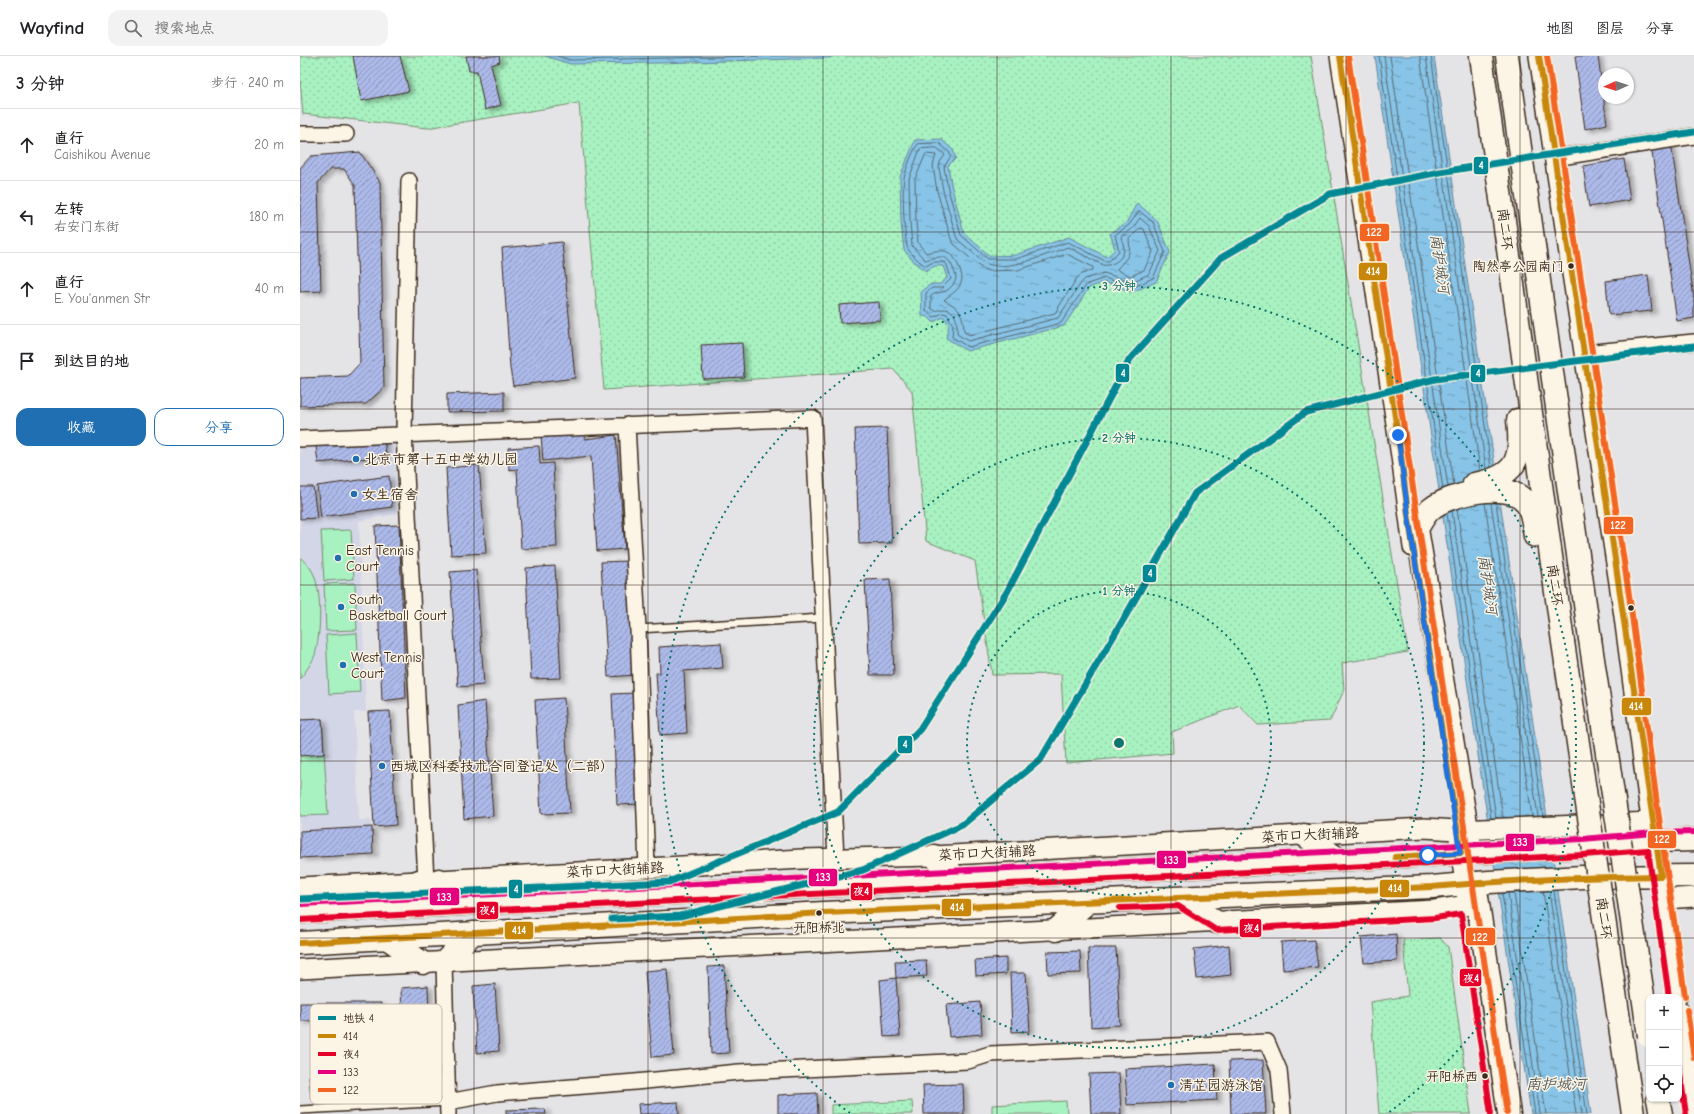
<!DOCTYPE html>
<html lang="zh">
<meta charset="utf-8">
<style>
:root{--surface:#fff;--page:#f2f2f2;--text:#202124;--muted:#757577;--line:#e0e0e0;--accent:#1f6fb2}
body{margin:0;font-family:"Comic Neue","LXGW WenKai TC",sans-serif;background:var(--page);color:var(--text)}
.controls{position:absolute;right:12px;bottom:12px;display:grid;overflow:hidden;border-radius:8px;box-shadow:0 1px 3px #0004}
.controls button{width:36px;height:36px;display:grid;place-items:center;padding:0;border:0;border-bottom:1px solid var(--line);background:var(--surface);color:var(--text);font:20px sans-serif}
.compass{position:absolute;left:1298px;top:12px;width:36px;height:36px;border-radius:50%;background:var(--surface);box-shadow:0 1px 3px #0004;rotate:267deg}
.stop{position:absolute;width:12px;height:12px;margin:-9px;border:3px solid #1a73e8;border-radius:50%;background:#fff}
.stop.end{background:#1a73e8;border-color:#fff;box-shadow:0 1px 4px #0008}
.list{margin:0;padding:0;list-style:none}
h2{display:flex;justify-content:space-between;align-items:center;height:52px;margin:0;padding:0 16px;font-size:17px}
h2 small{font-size:13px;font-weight:400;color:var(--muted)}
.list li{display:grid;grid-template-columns:26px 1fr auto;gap:12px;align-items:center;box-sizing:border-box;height:72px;padding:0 16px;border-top:1px solid var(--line)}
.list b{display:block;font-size:15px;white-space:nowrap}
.list p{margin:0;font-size:13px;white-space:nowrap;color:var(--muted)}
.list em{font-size:13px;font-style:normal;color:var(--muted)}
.actions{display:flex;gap:8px;padding:12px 16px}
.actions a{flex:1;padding:9px 0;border:1px solid var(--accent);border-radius:12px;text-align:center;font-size:14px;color:var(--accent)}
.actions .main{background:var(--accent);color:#fff}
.icon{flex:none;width:22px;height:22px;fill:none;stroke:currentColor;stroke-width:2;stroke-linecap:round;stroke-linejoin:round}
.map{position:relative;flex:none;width:1394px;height:1058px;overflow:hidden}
header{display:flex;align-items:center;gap:24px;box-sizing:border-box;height:56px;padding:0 20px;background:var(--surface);border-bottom:1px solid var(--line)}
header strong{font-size:19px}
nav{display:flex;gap:22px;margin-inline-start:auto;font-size:14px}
.search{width:280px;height:36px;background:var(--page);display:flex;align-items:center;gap:10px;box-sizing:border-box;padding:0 14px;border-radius:12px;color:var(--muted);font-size:15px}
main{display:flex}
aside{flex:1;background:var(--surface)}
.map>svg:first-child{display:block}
</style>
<header>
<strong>Wayfind</strong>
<div class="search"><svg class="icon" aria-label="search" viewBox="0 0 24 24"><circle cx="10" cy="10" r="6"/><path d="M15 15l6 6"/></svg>搜索地点</div>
<nav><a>地图</a><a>图层</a><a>分享</a></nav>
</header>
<main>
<aside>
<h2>3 分钟<small>步行 · 240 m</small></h2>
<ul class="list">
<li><svg class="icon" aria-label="ahead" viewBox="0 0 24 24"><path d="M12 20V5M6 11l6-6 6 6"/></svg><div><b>直行</b><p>Caishikou Avenue</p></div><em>20 m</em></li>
<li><svg class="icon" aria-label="left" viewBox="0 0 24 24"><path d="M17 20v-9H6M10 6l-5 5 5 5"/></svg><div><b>左转</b><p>右安门东街</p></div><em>180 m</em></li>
<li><svg class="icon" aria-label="ahead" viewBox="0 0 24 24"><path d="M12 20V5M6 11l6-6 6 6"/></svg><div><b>直行</b><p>E. You'anmen Str</p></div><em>40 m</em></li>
<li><svg class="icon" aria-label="arrive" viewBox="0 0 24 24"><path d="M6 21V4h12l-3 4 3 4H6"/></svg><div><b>到达目的地</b></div></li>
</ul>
<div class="actions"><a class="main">收藏</a><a>分享</a></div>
</aside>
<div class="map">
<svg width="1394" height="1058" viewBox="0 0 1394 1058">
<defs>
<pattern id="grass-dots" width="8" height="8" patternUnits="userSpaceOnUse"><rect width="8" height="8" fill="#a8f1c0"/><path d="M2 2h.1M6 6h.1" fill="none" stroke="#92cfa5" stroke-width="1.8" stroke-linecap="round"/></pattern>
<pattern id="water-ripples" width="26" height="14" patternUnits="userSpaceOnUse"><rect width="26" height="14" fill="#87c4e7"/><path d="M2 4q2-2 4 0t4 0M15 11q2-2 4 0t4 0" fill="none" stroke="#709fbb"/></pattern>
<pattern id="building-hatch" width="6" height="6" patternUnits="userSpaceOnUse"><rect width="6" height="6" fill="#acb9e9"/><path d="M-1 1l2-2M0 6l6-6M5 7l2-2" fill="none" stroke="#8d97bc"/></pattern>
<filter id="shadow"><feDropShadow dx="4.5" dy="2.5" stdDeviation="2" flood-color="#0004"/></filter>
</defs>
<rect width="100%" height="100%" fill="#e4e3e6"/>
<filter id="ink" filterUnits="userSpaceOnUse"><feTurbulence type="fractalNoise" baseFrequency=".025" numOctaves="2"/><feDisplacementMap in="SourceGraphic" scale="8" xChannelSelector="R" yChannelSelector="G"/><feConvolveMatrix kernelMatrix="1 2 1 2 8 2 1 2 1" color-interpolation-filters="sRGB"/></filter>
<g filter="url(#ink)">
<path fill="#d3d6e7" d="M94 380 97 458 59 465 66 656H54L59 764H71L73 798 0 802V391Z"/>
<path fill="url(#grass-dots)" stroke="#728e6f" d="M0 0H1011L1108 596 1042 607 1044 634 1030 665 958 669 939 649 872 676 873 697 766 707 761 618 692 619 675 505 626 485 612 335 593 313 304 334 279 47 127 72 3 58 0 24Z
M1140 882 1148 891 1171 1058H1079L1070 946 1108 940 1103 884Z
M612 1045 613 1058H531V1049Z"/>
<path fill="#a8f1c0" stroke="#728e6f" d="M51 474 54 523 24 525 21 475Z
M0 501C3 505 8 508 11 513 23 532 21 577 15 599 12 607 5 616 0 623Z
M55 527 57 574 26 575 24 528Z
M57 577 60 636 29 638 26 579Z
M22 663 28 759 0 760V664Z
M766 1045 767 1058H692V1049Z"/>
<path fill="url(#water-ripples)" stroke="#698697" d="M245 0H535L528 2 359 7 270 8Z
M1075 0H1134L1291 1058H1231Z
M641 83 653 94 656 102 648 110 652 132 664 177 690 200 715 199 769 181 807 201 815 193 810 177 826 167 837 147 857 164 870 196 856 226 832 236 804 226 789 232 764 270 667 295 646 282 649 269 644 261 633 266 628 261 622 260 621 235 631 228H640L647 222 643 210H635L626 215 616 208 604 194 601 167 600 121 615 84Z"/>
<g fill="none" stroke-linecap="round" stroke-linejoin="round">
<path stroke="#59686e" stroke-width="1" d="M257 0 271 4 464 0
M1079 0 1143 433
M1084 0 1148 431
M1090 0 1154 429
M1120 0 1180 414
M1126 0 1186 413
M1131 0 1191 411
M639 87 649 96 651 100 644 111 648 133 661 179 688 203H716L768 186 805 205H809L819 195 815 179 829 169 839 155 853 166 865 196 853 222 832 232 805 222 787 228 761 267 668 291 652 281 653 269 647 258 643 257 634 261 626 255V237L632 232H642L651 223 647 209 644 206H633L626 210C619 206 612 199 608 193 604 185 602 132 604 122 606 113 613 94 618 88Z
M637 92 645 99 640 106 639 112 643 134 656 180 658 184 685 207C706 217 747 198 768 191L803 209C811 211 824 203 824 193 824 189 822 185 821 181L832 173 840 162 849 170 860 195 849 218 832 226 804 217 785 223 781 227 758 262 668 285 657 278C658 261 654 248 635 255L631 252V240C638 234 646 240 654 227 657 223 656 219 654 215 648 197 641 200 625 204L612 190 610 166 609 123 620 93Z
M626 98 636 99 633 110 637 135 651 183 654 188 680 211 688 215 718 214 767 198 793 211V214L782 218 777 222 755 257 670 279 664 276C664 266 662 255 653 249 650 247 647 246 644 244 649 239 657 236 660 229 663 224 662 219 660 214 653 194 645 192 626 197L618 187 616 166 615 124Z
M841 172 844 173 853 196 844 214 831 220 819 215 817 213C828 200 831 201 829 183Z
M1185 447 1232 760
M1191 447 1238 760
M1196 447 1243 760
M1157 453 1203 762
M1152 455 1196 762
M1147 457 1191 762
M1243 835 1276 1058
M1249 835 1282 1058
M1254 835 1287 1058
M1202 837 1235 1058
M1208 837 1240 1058
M1214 837 1246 1058"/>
</g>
<path fill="url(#building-hatch)" stroke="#3b2a1e" filter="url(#shadow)" d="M53 0H100L109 35 61 45Z
M166 0H199L200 6 191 9 201 49 185 54 177 15H169Z
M1275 0H1298L1307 68 1285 73Z
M1371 87 1394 242V262L1377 265 1351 90Z
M60 96 80 126 84 332 66 348 0 350V322L48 320 60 307 55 129 44 113H30L18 127 21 235 0 236V112L11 100Z
M1324 103 1330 144 1289 151 1283 110Z
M262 186 275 322 213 330 210 312 202 192Z
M1348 219 1352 255 1309 259 1306 225Z
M579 246 580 264 540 267 539 249Z
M442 287 444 321 403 323 401 289Z
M204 336V355L147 356V338Z
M587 372 592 487 559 488 555 373Z
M285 376V383L316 379 325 493 297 495 291 400 243 405 241 379Z
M84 381 86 400 18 407 16 390Z
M239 390 240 408 253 407 257 491 221 493 217 413 209 414 208 392Z
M179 409 186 497 151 499 146 412Z
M89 420 92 451 21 461 17 430Z
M0 431H13L17 462 0 463Z
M99 469 106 642 82 645 75 470Z
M327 505 336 619 308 621 301 506Z
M255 510 261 622 231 623 226 512Z
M176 514 184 629 158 631 150 516Z
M590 523 594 619H570L565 524Z
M421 587 423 612 384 615 387 677 360 679 356 617H360L359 591Z
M336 637 341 748 317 749 312 638Z
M264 642 270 757 241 758 235 644Z
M185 645 193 760 164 763 158 649Z
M90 655 96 769 74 771 68 656Z
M22 663 24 698 0 700V664Z
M72 771 73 798 0 802V775Z
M1096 878 1097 905 1064 907 1061 881Z
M1014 884 1018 911 983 914 981 886Z
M929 889 931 919 897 923 894 893Z
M788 892H816L820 969 791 971Z
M780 895 781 917 748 918 747 896Z
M706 902V918L676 920 675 904Z
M626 904 627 920 596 922 595 905Z
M424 910 429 997 411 998 408 911Z
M367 913 374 999 352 1001 345 915Z
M710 917H726L730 975 712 976Z
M596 922 600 980 584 981 580 924Z
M195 928 199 995 177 997 173 930Z
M128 930 129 960 102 962 101 932Z
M680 946 682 978 649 981 646 949Z
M0 947H81V964L0 965Z
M132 968 136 1032 11 1042 9 1020 116 1012 113 969Z
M963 1004 966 1058H931L929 1005Z
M915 1008 917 1044 827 1049 825 1013Z
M819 1017 821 1058H791L789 1018Z
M663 1028 664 1058H624L623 1029Z
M517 1037 518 1058H478V1039Z
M378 1046 379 1058H339L338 1048Z
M245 1053 246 1058H206V1054Z"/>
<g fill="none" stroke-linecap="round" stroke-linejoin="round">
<defs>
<path id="service" d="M338 573 522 562
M0 1054 148 1046"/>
<path id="minor" d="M0 78H46
M1254 102 1394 80
M109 125 104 377 126 825
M1285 297 1394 286
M327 369 338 573 347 812
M0 383 513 362 536 802
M144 906 148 1058
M148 1046 197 1037 335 1026 439 1016 668 1005 690 998 967 986 979 1014 983 1058"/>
<path id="tertiary" d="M1040 0 1101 400 1113 491
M1239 0 1323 553 1349 749 1365 853 1377 941
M1159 782 1167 843
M0 831 139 824 502 803 634 800 1124 772 1157 774 1352 766
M1364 843 1394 841
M0 913 1135 854 1168 849
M1379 955 1394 1058"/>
<path id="primary" d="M1004 779 1040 804
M634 800 658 823
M139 824 166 847
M880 842 916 866
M97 851 119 825
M0 856 1128 799 1283 791 1355 785 1394 784
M756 874 788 846
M88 883 123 907
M0 887 524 857 1132 831 1189 826 1283 821 1394 820
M144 906 173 877"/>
<path id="trunk" d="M1181 0 1263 586
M1207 0 1290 583
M1174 428C1216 421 1223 404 1218 364
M1171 797 1117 473C1121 466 1125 458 1131 453 1148 438 1205 426 1223 443 1232 452 1233 467 1235 480
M1175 827 1209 1058
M1358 1043 1361 1058"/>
</defs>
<use href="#service" stroke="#3b2a1e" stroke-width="10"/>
<use href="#minor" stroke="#3b2a1e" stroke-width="18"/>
<use href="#tertiary" stroke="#3b2a1e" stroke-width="22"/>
<use href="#primary" stroke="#3b2a1e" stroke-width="25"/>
<use href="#trunk" stroke="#3b2a1e" stroke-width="25"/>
<use href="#service" stroke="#fcf5e5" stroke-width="7"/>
<use href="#minor" stroke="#fcf5e5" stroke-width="15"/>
<use href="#tertiary" stroke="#fcf5e5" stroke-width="19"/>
<use href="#primary" stroke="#fcf5e5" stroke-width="22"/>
<use href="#trunk" stroke="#fcf5e5" stroke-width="22"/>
<defs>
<path id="trunk-bridge" d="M1290 583 1349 980
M1263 586 1333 1058"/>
</defs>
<use href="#trunk-bridge" stroke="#3b2a1e" stroke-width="25" stroke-linecap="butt"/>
<use href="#trunk-bridge" stroke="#fcf5e5" stroke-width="22"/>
<defs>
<path id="bus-1" d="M1040 0 1101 400 1108 458 1161 797 1095 801
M0 887 524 857 1132 831C1208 824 1284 821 1361 820L1310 469 1239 0"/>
<path id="bus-2" d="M820 852 878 850 916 874 1135 862 1161 858 1191 1058
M0 864 1283 799 1348 794 1369 941
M1379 1011 1386 1058"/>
<path id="bus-3" d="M0 848 1282 783 1354 777 1394 776"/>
<path id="bus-4" d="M1048 0 1207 1057
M1247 0 1331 552 1357 748 1385 940
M1387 954 1394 1002"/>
</defs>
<use href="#bus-1" stroke="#fcf5e5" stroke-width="9"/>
<use href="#bus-2" stroke="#fcf5e5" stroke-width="9"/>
<use href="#bus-3" stroke="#fcf5e5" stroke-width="9"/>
<use href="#bus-4" stroke="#fcf5e5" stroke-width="9"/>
<use href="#bus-1" stroke="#c88708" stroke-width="6"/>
<use href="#bus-2" stroke="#e4002b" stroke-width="6"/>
<use href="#bus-3" stroke="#e5007d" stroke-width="6"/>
<use href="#bus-4" stroke="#f26522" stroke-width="6"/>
<defs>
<path id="metro-1" d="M0 843 369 826 538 756 620 673 707 536 830 303 921 202 1030 138 1140 116 1394 76
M312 863 380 860 563 814 662 769 741 703 829 554 895 437 1006 356 1135 323 1394 290"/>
</defs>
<use href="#metro-1" stroke="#fcf5e5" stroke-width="10"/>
<use href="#metro-1" stroke="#008994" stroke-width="7"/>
</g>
</g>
<g fill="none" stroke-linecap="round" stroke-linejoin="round" filter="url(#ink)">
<path stroke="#1a73e8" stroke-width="5" d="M1098 379 1108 458 1160 797 1128 799"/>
</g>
<path fill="none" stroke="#3b2a1e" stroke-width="1" stroke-opacity="0.55" d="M174 0V1058M348 0V1058M523 0V1058M697 0V1058M871 0V1058M1046 0V1058M1220 0V1058M0 176H1394M0 353H1394M0 529H1394M0 705H1394M0 882H1394"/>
<g fill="none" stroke="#0f766e" stroke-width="2" stroke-dasharray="2 4">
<circle cx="819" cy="687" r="152"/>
<circle cx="819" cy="687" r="305"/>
<path d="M550 1057A457 457 0 1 1 1088 1057"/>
</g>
<g fill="#3b2a1e" stroke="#fcf5e5" stroke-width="1.5">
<circle cx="1271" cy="210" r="3.5"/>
<circle cx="1331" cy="552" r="3.5"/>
<circle cx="519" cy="857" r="3.5"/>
<circle cx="1185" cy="1020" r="3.5"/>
</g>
<g fill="#1f6fb2" stroke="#fcf5e5" stroke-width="1.5">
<circle cx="56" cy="403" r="4"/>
<circle cx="54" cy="438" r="4"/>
<circle cx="38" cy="502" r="4"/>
<circle cx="41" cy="551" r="4"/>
<circle cx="43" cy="609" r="4"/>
<circle cx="82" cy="710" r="4"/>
<circle cx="871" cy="1029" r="4"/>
</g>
<g text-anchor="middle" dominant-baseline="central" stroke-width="3" stroke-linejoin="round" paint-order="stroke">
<g font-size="13" fill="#3b2a1e" stroke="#fcf5e5" text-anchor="end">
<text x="1264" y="210">陶然亭公园南门</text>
<text x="519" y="871" text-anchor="middle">开阳桥北</text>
<text x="1178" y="1020">开阳桥西</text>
</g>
<g font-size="14" fill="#3b2a1e" stroke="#fcf5e5">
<text transform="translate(1205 173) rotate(83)">南二环</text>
<text transform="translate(1255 529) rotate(82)">南二环</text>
<text transform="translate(1010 779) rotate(-3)">菜市口大街辅路</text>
<text transform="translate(687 797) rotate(-3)">菜市口大街辅路</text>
<text transform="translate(315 814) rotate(-3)">菜市口大街辅路</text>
<text transform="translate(1304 862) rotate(82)">南二环</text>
</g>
<g font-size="14" fill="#3b2a1e" stroke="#fcf5e5" text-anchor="start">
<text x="64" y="403">北京市第十五中学幼儿园</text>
<text x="62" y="438">女生宿舍</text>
<text x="46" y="494">East Tennis<tspan x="46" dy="16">Court</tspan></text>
<text x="49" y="543">South<tspan x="49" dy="16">Basketball Court</tspan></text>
<text x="51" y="601">West Tennis<tspan x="51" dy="16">Court</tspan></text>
<text x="90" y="710">西城区科委技术合同登记处（二部）</text>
<text x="879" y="1029">清芷园游泳馆</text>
</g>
<g font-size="15" font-style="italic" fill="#52585a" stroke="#fcf5e5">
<text transform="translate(1140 208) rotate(82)">南护城河</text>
<text transform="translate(1188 529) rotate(82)">南护城河</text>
<text x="1256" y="1028">南护城河</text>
</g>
</g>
<rect x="10" y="948" width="132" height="100" rx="6" fill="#fcf5e5" stroke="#c2b8a9" stroke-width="1"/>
<rect x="18" y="960" width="18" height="4" fill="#008994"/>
<rect x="18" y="978" width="18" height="4" fill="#c88708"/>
<rect x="18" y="996" width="18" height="4" fill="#e4002b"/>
<rect x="18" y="1014" width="18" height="4" fill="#e5007d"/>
<rect x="18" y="1032" width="18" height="4" fill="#f26522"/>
<g font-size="11" fill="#3b2a1e">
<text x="43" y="966">地铁 4</text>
<text x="43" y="984">414</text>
<text x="43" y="1002">夜4</text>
<text x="43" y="1020">133</text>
<text x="43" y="1038">122</text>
</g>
<circle cx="819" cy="687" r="6" fill="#0f766e" stroke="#fcf5e5" stroke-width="2"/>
<g font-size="12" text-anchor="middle" font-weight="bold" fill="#0f766e" stroke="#fcf5e5" stroke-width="3" stroke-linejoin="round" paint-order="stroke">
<text x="819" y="234">3 分钟</text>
<text x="819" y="386">2 分钟</text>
<text x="819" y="539">1 分钟</text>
</g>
<g stroke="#fcf5e5" stroke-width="1.5">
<rect x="1173" y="100" width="16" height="19" rx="4" fill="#008994"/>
<rect x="1059" y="167" width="31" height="19" rx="4" fill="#f26522"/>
<rect x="1058" y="206" width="30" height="19" rx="4" fill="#c88708"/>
<rect x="815" y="307" width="15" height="20" rx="4" fill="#008994"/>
<rect x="1170" y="308" width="16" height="19" rx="4" fill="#008994"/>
<rect x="1303" y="460" width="31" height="19" rx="4" fill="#f26522"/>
<rect x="842" y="508" width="15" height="19" rx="4" fill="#008994"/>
<rect x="1321" y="641" width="31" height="19" rx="4" fill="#c88708"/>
<rect x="597" y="679" width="16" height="19" rx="4" fill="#008994"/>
<rect x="1347" y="774" width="30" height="19" rx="4" fill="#f26522"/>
<rect x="1205" y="777" width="30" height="19" rx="4" fill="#e5007d"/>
<rect x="856" y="794" width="31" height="19" rx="4" fill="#e5007d"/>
<rect x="508" y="812" width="30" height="19" rx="4" fill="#e5007d"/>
<rect x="1079" y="823" width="31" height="19" rx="4" fill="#c88708"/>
<rect x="208" y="823" width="15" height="20" rx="4" fill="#008994"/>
<rect x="550" y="826" width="23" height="19" rx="4" fill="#e4002b"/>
<rect x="129" y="831" width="31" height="19" rx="4" fill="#e5007d"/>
<rect x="641" y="842" width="31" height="19" rx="4" fill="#c88708"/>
<rect x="176" y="845" width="23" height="19" rx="4" fill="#e4002b"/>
<rect x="939" y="862" width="23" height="20" rx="4" fill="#e4002b"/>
<rect x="204" y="865" width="30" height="19" rx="4" fill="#c88708"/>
<rect x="1165" y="871" width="31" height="19" rx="4" fill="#f26522"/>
<rect x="1159" y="912" width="23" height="19" rx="4" fill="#e4002b"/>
</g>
<g font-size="11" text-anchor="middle" font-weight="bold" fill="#fff">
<text x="1181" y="113">4</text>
<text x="1074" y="180">122</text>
<text x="1073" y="219">414</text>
<text x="823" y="321">4</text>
<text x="1178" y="321">4</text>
<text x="1318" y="473">122</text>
<text x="850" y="521">4</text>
<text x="1336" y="654">414</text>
<text x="605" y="692">4</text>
<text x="1362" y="787">122</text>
<text x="1220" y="790">133</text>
<text x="871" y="808">133</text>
<text x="523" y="825">133</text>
<text x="1095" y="836">414</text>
<text x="216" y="837">4</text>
<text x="561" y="839">夜4</text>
<text x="144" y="845">133</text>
<text x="657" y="855">414</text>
<text x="187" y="858">夜4</text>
<text x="951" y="876">夜4</text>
<text x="219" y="878">414</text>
<text x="1180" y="885">122</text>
<text x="1171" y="926">夜4</text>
</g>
</svg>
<div class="controls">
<button>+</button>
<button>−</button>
<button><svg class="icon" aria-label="locate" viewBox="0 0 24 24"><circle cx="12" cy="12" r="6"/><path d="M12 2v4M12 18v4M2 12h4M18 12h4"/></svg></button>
</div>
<svg class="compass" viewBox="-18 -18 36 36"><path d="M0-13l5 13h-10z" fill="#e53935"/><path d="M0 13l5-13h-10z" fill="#757577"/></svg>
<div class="stop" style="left:1128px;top:799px"></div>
<div class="stop end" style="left:1098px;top:379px"></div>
</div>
</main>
